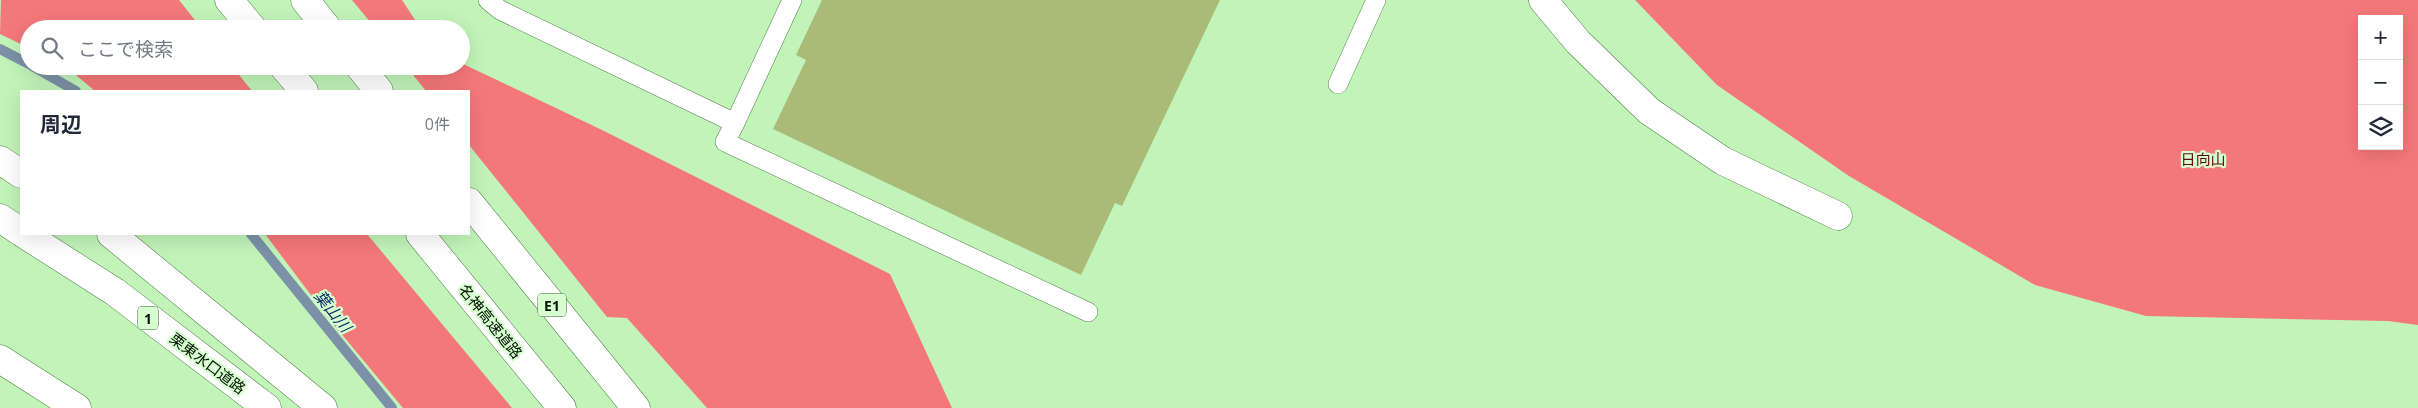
<!DOCTYPE html>
<html lang="ja">
<meta charset="utf-8">
<style>
:root{--surface:#fff;--page:#f6f6f7;--text:#1f2937;--muted:#747a83;--line:#e0e1e3}
body{margin:0;font-family:"Open Sans","Noto Sans JP",sans-serif;background:var(--page);color:var(--text)}
.controls{position:absolute;right:15px;top:15px;display:grid;overflow:hidden;border-radius:0px;box-shadow:0 5px 20px #0002}
.controls button{width:45px;height:45px;display:grid;place-items:center;padding:0;border:0;border-bottom:1px solid var(--line);background:var(--surface);color:var(--text);font:25px sans-serif}
.list{margin:0;padding:0;list-style:none}
h2{display:flex;justify-content:space-between;align-items:center;height:65px;margin:0;padding:0 20px;font-size:21px}
h2 small{font-size:16px;font-weight:400;color:var(--muted)}
.icon{flex:none;width:28px;height:28px;fill:none;stroke:currentColor;stroke-width:2;stroke-linecap:round;stroke-linejoin:round}
.map{position:relative;flex:none;width:2418px;height:408px;overflow:hidden}
.search{position:absolute;background:var(--surface);box-shadow:0 5px 20px #0002;left:20px;top:20px;width:450px;height:55px;display:flex;align-items:center;gap:12px;box-sizing:border-box;padding:0 18px;border-radius:28px;color:var(--muted);font-size:19px}
.panel{position:absolute;background:var(--surface);box-shadow:0 5px 20px #0002;left:20px;top:90px;width:450px;height:145px;border-radius:0px}
.map>svg:first-child{display:block}
</style>
<div class="map">
<svg width="2418" height="408" viewBox="0 0 2418 408">
<rect width="100%" height="100%" fill="#c2f4b9"/>
<path fill="#f4787a" fill-rule="evenodd" d="M1 0H179L202 29H29V48L0 34Z
M352 0H402L421 29H376Z
M1635 0H2418V325L2388 321 2146 316 2035 285 1849 176 1717 85ZM2362 19H2399V146H2362Z
M461 63 600 129 890 274 952 408H707L627 318 607 317 469 145V91H426L406 66H461Z
M65 66H232L252 91H95Z
M265 234H367L512 408H403L329 319Z"/>
<g fill="none" stroke-linecap="round" stroke-linejoin="round">
<path stroke="#7c91a7" stroke-width="10" d="M0 49 29 64
M32 66 76 91
M251 234 392 408"/>
</g>
<path fill="#a9bb77" d="M822 0H1220L1122 206 1115 203 1081 275 773 129 806 60 796 55Z"/>
<g fill="none" stroke-linecap="round" stroke-linejoin="round">
<defs>
<path id="lane" d="M488 0 500 10 735 123 792 0
M1338 84 1376 0
M735 123 725 142 1088 312"/>
<path id="secondary" d="M1543 0 1578 42 1649 111 1723 161 1838 216"/>
<path id="highway" d="M229 0 253 29
M305 0 328 29
M283 66 304 91
M359 66 379 91
M0 160 21 174
M469 202 636 408
M0 218 21 232
M24 234 115 292 267 408
M111 234 323 408
M420 234 562 408
M0 359 77 408"/>
</defs>
<use href="#lane" stroke="#517e49" stroke-width="20"/>
<use href="#secondary" stroke="#517e49" stroke-width="29"/>
<use href="#highway" stroke="#517e49" stroke-width="29"/>
<use href="#lane" stroke="#fff" stroke-width="19"/>
<use href="#secondary" stroke="#fff" stroke-width="28"/>
<use href="#highway" stroke="#fff" stroke-width="28"/>
</g>
<g text-anchor="middle" dominant-baseline="central" stroke-width="4.5" stroke-linejoin="round" paint-order="stroke">
<g fill="#d6fecf" stroke="#42593f" stroke-width="1">
<rect x="538" y="293.5" width="28" height="23" rx="4"/>
<rect x="138" y="306.5" width="20" height="23" rx="4"/>
</g>
<g font-size="14" font-weight="bold" fill="#031201">
<text x="552" y="305">E1</text>
<text x="148" y="318">1</text>
</g>
<g font-size="15" fill="#5a0c16" stroke="#d6fecf">
<text x="2203" y="159">日向山</text>
</g>
<g font-size="15" fill="#031201" stroke="#d6fecf">
<text transform="translate(491 321) rotate(51)">名神高速道路</text>
<text transform="translate(208 363) rotate(37)">栗東水口道路</text>
</g>
<g font-size="16" font-style="italic" fill="#0a2b65" stroke="#d6fecf">
<text transform="translate(333 311) rotate(51)">葉山川</text>
</g>
</g>
</svg>
<div class="controls">
<button>+</button>
<button>−</button>
<button><svg class="icon" aria-label="layers" viewBox="0 0 24 24"><path d="M12 4l9 5-9 5-9-5zM3 14l9 5 9-5"/></svg></button>
</div>
<div class="search"><svg class="icon" aria-label="search" viewBox="0 0 24 24"><circle cx="10" cy="10" r="6"/><path d="M15 15l6 6"/></svg>ここで検索</div>
<section class="panel">
<h2>周辺<small>0件</small></h2>
<ul class="list">
</ul>
</section>
</div>
